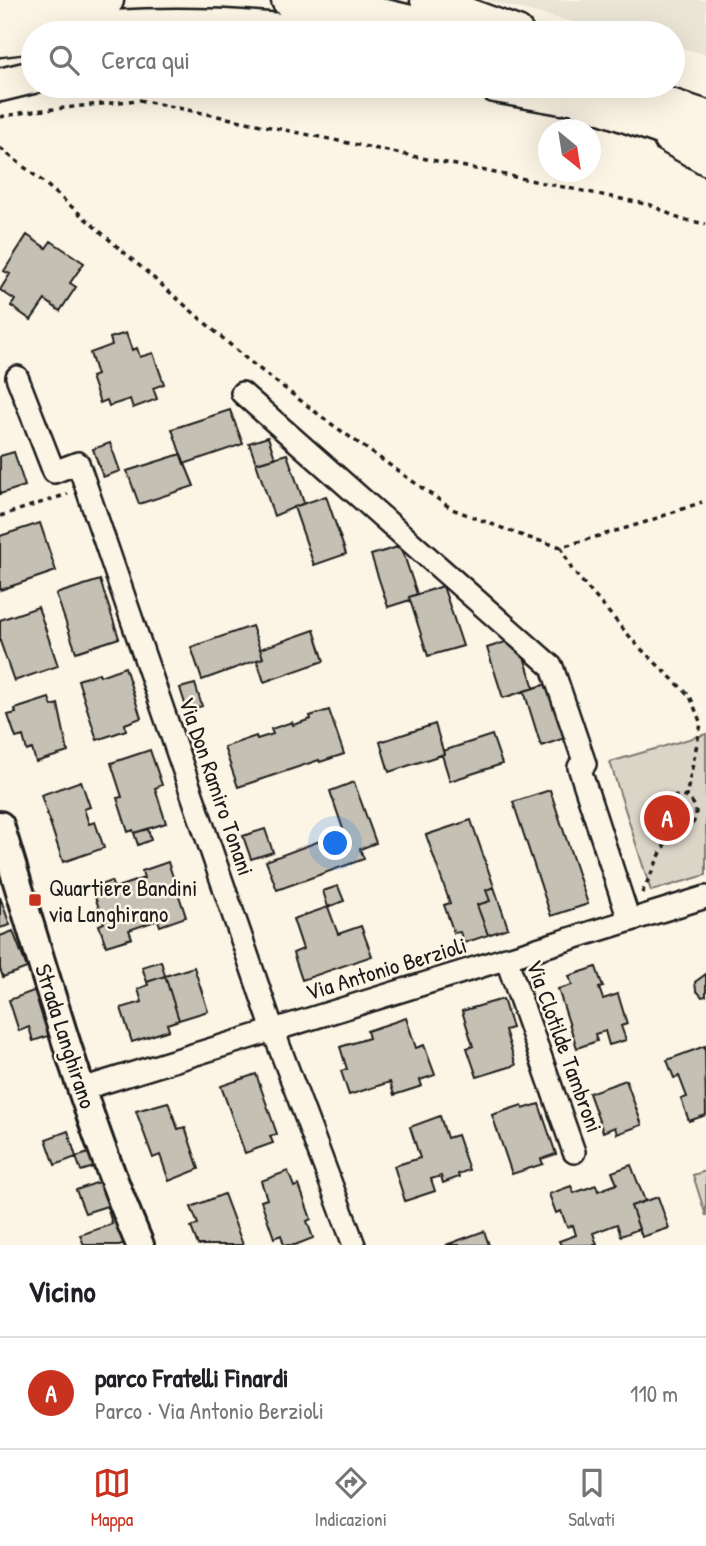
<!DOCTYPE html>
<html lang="it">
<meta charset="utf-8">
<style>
:root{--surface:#fff;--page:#f6f6f6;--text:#202124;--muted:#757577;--line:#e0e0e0;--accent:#c8321e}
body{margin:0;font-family:"Patrick Hand",sans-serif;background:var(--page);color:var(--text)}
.compass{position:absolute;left:538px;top:119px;width:63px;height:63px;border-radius:50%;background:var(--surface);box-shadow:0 7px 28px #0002;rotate:150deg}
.you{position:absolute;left:336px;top:844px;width:24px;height:24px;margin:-18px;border:5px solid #fff;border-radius:50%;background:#1a73e8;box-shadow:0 0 0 10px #1a73e833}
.badge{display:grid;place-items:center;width:46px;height:46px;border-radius:50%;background:var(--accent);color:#fff;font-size:23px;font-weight:700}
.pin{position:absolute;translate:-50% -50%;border:4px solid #fff;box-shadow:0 2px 7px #0006}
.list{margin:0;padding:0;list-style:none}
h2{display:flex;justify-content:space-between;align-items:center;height:91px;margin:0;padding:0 28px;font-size:30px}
h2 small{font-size:23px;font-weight:400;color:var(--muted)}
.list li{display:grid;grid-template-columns:46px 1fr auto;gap:21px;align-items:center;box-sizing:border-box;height:112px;padding:0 28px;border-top:2px solid var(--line)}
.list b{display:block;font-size:26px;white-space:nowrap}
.list p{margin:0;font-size:23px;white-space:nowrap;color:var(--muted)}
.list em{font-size:23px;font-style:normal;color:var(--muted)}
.icon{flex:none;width:38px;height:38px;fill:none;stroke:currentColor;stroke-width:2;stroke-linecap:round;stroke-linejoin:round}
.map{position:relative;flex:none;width:706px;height:1245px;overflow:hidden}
.search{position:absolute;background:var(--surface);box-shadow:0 7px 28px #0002;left:21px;right:21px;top:21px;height:77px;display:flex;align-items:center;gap:18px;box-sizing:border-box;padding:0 24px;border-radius:38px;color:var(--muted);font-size:26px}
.sheet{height:203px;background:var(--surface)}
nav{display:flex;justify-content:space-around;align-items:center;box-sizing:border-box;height:98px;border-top:2px solid var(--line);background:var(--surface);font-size:19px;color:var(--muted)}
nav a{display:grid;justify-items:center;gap:4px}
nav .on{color:var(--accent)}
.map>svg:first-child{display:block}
</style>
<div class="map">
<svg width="706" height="1245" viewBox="0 0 706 1245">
<rect width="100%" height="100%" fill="#fcf5e5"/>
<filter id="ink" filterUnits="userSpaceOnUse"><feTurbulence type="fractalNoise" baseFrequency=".0143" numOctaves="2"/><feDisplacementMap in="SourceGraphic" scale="14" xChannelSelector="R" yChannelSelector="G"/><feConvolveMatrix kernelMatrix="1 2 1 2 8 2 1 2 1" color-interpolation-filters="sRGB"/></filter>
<g filter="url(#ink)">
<path fill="#ebe5d6" d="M485 0H706V54L673 46V33H616Z"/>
<path fill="#dbd5c8" stroke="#7c7872" stroke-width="2" d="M706 734V875L651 891 610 762Z
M706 1171V1216L693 1175Z"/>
<path fill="#c4c0b3" stroke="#1c1c1c" stroke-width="2" d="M27 235 46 248 51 241 84 263 70 283 76 287 60 311 45 300 31 320 11 306 15 300 0 290 10 274 4 271Z
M126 333 132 350 137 348 140 357 153 353 164 384 153 388 157 399 133 408 130 399 109 406 107 400 100 403 91 377 97 375 90 353 112 345 110 338Z
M230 410 243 444 184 464 172 429Z
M268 437 275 458 256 463 249 443Z
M110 443 120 471 103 477 93 449Z
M14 452 25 486 0 494V456Z
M181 454 194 486 139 504 127 471Z
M287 454 304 503 274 516 256 463Z
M326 496 346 554 314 565 294 507Z
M40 523 56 571 0 590V536Z
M401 546 417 594 409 597 410 600 388 607 371 555Z
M100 580 119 638 76 652 56 594Z
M443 586 463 646 428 656 409 597Z
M38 607 58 666 14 681 0 641V620Z
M252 626 263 658 202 680 191 647Z
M314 630 324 661 264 682 257 660 263 658 260 649Z
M518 638 534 688 503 698 487 648Z
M125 667 141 718 125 724 126 730 97 740 78 680 99 673 100 676Z
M557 681 574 735 541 746 524 691Z
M195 684 202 706 187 710 180 688Z
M49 698 52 706 58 704 68 752 36 762 32 749 27 751 23 736 16 738 8 715 16 713 15 709Z
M329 710 344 754 320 762 319 760 238 787 224 747 256 736 257 739 273 734 271 729 292 722 293 725 311 719 310 716Z
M435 724 444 754 389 772 380 742Z
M492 735 502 764 450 781 442 755 444 754 443 751Z
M150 750 162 785 155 788 166 823 134 833 133 830 128 832 117 798 122 797 111 763Z
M81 781 90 807 84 809 89 824 95 822 104 848 63 862 41 795Z
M354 782 376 843 360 849 364 859 277 890 266 861 344 832 330 791Z
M550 790 588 904 551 916 513 802Z
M471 820 494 887 486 890 490 901 477 905 488 935 464 943 460 932 454 933 444 905 450 903 426 835Z
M148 829 151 840 138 845 134 833Z
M265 829 273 852 251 859 243 836Z
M168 862 186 917 160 926 158 920 129 930 132 938 106 946 99 925 104 923 92 888 111 881 114 888 144 878 142 871Z
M338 886 344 901 328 907 323 891Z
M494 887 508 928 488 935 477 905 490 901 486 890Z
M0 897 10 925 0 928Z
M328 907 338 934 361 926 372 956 302 980 293 953 303 949 293 919Z
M13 931 27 968 3 977 0 969V936Z
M161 961 165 976 147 982 142 967Z
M194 967 208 1011 179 1020 165 976Z
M596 967 603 987 599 988 603 999 618 994 627 1024 621 1026 626 1040 609 1045 605 1031 595 1034 597 1041 577 1048 558 989 572 985 569 976Z
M706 974V996L702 997 696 990 695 982Z
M165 976 179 1020 167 1024 169 1030 132 1042 121 1008 142 1002 138 989 148 985 147 982Z
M36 990 51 1035 33 1041 29 1027 19 1031 9 1000Z
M503 999 512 1028 505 1030 516 1065 477 1077 467 1048 473 1046 462 1011Z
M406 1018 416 1048 424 1045 435 1075 420 1080 422 1086 394 1095 390 1082 349 1095 341 1071 347 1069 340 1047 369 1038 367 1031Z
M705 1046 706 1115 689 1121 681 1099 687 1097 679 1076 674 1078 667 1060Z
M256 1074 277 1134 270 1136 273 1143 245 1153 221 1086Z
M626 1080 642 1125 617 1134 615 1127 603 1132 589 1093Z
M168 1102 178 1129 185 1127 199 1169 169 1181 160 1155 153 1158 136 1111Z
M539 1104 556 1154 541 1159 543 1164 512 1174 492 1115 522 1105 523 1109Z
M440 1116 447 1138 457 1135 469 1170 458 1174 459 1177 443 1183 441 1176 431 1179 435 1191 405 1201 394 1166 420 1158 410 1127Z
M68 1131 76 1157 55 1165 46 1139Z
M92 1152 97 1166 81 1171 76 1157Z
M631 1165 645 1201 631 1206 639 1229 621 1236 617 1224 593 1233 597 1245H561L559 1241 576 1235 573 1225 567 1227 561 1211 556 1213 549 1194 571 1186 574 1193 596 1185 598 1191 617 1184 612 1172Z
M288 1171 294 1187 299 1185 311 1219 307 1221 313 1238 295 1245H284L281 1235 274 1238 261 1201 267 1199 261 1181Z
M110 1178 134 1240 119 1245H84L80 1235 112 1224 107 1206 85 1213 76 1190Z
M224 1194 243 1245H198L191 1227 198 1224 191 1207Z
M658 1197 669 1228 642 1237 631 1206Z
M484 1231 489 1245H446Z"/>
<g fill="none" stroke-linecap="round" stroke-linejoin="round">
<defs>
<path id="minor" d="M665 141 706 164
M17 377 54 472 78 463 273 1030 354 1245
M242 393 552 667 585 764 579 767 629 920
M506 958 574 1152
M82 1089 706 897"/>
<path id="major" d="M0 825C43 966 82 1109 140 1245"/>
<path id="highway" d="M288 0 368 12 458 33
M427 0 517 33
M0 14 107 0
M51 33C137 22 224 23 310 33
M0 40 33 36
M0 85 33 77
M495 86 562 98
M541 86 706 144
M613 86 706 117"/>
</defs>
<use href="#minor" stroke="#1c1c1c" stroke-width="26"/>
<use href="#major" stroke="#1c1c1c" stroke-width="32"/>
<use href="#highway" stroke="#1c1c1c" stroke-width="37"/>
<path stroke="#1c1c1c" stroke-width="3.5" stroke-dasharray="5 5" stroke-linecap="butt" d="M0 117 26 112 139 100 651 205 680 219 706 224
M0 148 42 181 249 361 330 423 452 509 526 537 561 547 643 523 702 502
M0 516 68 494
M561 547 572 570 638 646 690 696 701 724 686 797
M662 813a17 17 0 1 1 34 0a17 17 0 1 1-34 0Z
M642 893 672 829"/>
<use href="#minor" stroke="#fcf5e5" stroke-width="21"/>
<use href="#major" stroke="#fcf5e5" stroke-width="26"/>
<use href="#highway" stroke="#fcf5e5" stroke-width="32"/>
</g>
</g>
<rect fill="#c8321e" stroke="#fcf5e5" stroke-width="2.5" x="28" y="893" width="14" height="14" rx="3.5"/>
<g text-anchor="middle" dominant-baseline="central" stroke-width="5" stroke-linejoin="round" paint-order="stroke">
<g font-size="23" fill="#1c1c1c" stroke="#fcf5e5">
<text transform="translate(217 786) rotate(71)">Via Don Ramiro Tonani</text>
<text transform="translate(386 968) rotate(-17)">Via Antonio Berzioli</text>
<text transform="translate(66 1036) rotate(72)">Strada Langhirano</text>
<text transform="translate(565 1046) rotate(70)">Via Clotilde Tambroni</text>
</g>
<g font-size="23" fill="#1c1c1c" stroke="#fcf5e5" text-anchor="start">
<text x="49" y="887">Quartiere Bandini<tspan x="49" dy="26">via Langhirano</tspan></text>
</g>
</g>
</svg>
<svg class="compass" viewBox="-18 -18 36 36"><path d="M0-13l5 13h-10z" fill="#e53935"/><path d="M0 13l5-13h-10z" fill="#757577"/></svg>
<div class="you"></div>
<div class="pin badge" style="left:667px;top:818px">A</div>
<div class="search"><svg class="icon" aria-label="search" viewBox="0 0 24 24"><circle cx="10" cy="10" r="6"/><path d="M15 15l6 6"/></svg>Cerca qui</div>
</div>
<section class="sheet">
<h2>Vicino<small></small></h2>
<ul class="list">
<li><span class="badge">A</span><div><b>parco Fratelli Finardi</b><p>Parco · Via Antonio Berzioli</p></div><em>110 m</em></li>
</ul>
</section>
<nav>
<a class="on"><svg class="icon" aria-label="map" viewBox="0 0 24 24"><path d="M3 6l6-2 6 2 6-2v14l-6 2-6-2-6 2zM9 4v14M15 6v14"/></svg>Mappa</a>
<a><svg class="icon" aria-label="directions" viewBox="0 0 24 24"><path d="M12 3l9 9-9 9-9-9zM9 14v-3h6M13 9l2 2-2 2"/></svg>Indicazioni</a>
<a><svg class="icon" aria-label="saved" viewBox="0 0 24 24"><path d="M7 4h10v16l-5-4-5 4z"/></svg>Salvati</a>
</nav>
